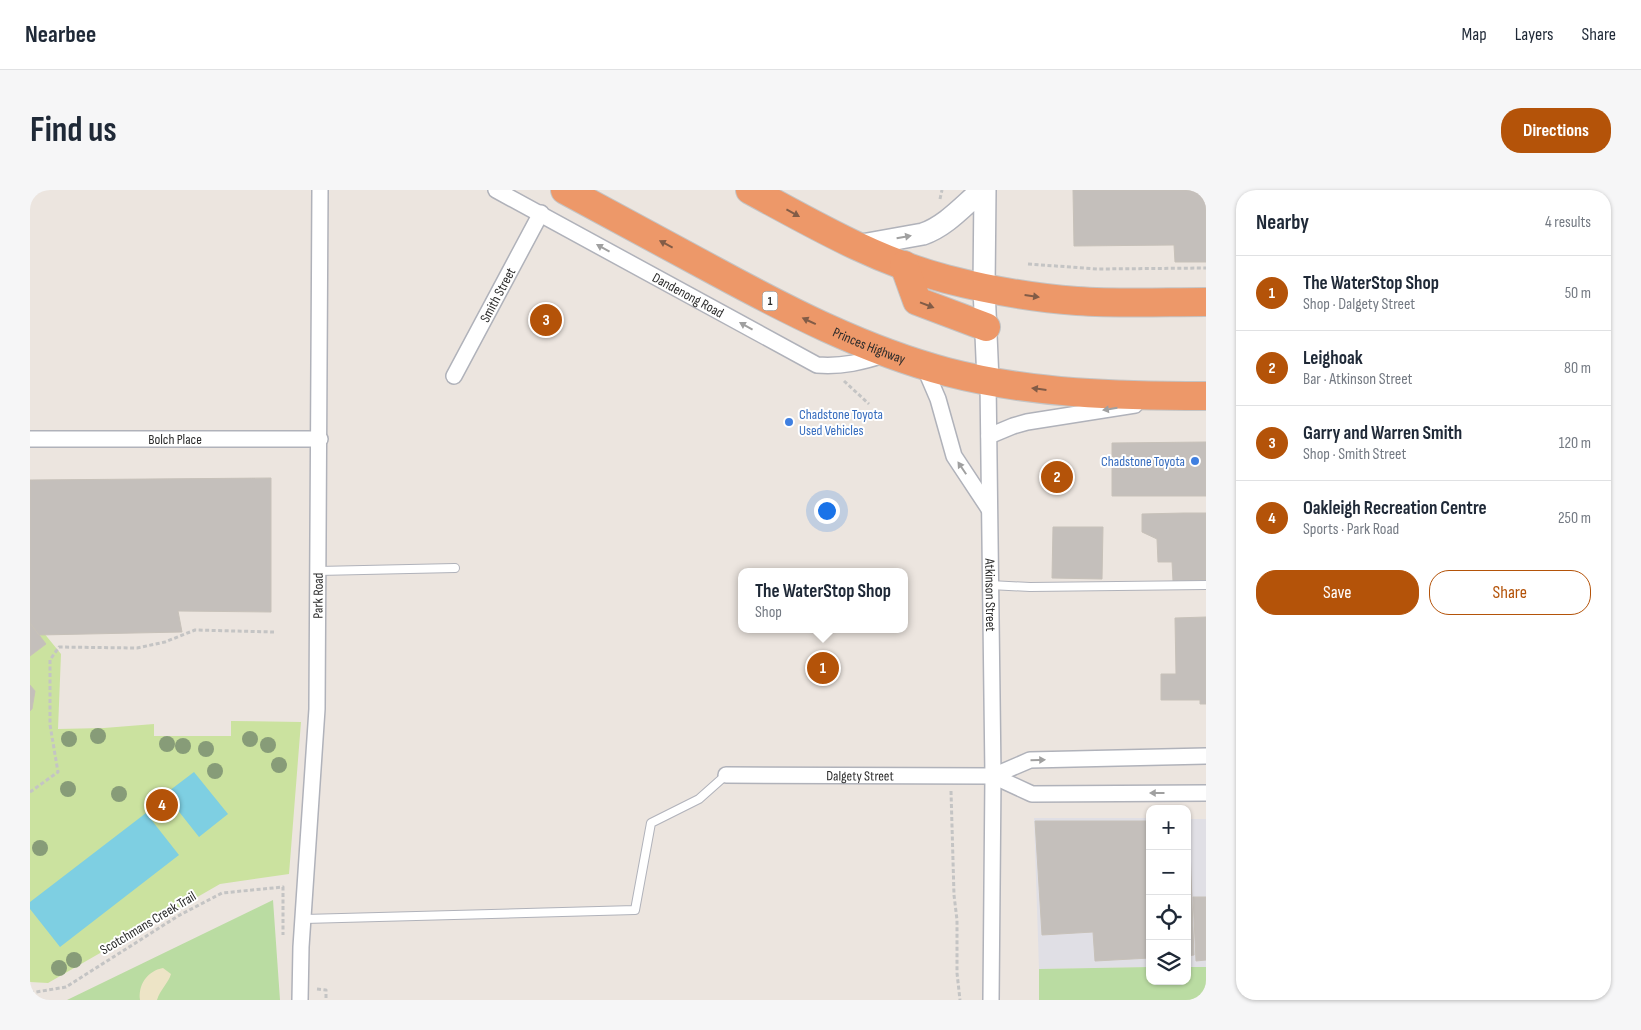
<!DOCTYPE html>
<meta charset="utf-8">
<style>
:root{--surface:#fff;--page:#f6f6f7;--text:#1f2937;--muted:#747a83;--line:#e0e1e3;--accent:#b45309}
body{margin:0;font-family:"Sofia Sans Condensed",sans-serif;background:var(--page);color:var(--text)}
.controls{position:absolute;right:15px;bottom:15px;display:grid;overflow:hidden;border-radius:10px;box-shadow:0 1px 4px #0004}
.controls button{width:45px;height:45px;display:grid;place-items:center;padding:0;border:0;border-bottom:1px solid var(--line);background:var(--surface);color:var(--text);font:25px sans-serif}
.you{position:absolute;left:796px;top:320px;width:18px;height:18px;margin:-12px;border:4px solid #fff;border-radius:50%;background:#1a73e8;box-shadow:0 0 0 8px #1a73e833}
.badge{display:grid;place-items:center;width:32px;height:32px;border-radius:50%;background:var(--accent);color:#fff;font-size:16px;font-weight:700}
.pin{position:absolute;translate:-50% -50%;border:2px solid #fff;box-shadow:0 1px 5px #0006}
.popup{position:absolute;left:708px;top:378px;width:170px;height:65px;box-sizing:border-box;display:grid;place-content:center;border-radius:10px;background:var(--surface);filter:drop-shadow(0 1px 4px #0005);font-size:16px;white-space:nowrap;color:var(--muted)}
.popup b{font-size:19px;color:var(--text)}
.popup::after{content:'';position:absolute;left:50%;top:100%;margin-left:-10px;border:10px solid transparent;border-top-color:var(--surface)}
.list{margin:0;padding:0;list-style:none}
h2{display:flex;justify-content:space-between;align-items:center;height:65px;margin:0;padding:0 20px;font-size:21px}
h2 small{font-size:16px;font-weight:400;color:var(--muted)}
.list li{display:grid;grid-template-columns:32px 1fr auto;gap:15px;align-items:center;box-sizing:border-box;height:75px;padding:0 20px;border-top:1px solid var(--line)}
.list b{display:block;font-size:19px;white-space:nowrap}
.list p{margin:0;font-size:16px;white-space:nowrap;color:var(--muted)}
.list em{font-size:16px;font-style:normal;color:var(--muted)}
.actions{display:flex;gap:10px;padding:15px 20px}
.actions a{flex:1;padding:11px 0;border:1px solid var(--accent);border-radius:20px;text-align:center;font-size:18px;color:var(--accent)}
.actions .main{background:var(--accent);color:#fff}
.icon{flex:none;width:28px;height:28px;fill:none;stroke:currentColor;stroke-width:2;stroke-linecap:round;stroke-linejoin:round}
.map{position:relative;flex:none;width:1176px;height:810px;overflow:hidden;border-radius:20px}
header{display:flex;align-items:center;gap:30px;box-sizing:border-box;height:70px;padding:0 25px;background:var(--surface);border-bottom:1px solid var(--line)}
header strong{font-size:24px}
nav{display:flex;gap:28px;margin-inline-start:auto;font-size:18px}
.intro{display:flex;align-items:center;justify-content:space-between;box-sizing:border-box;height:120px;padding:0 30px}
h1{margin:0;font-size:35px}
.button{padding:12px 22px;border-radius:20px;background:var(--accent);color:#fff;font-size:18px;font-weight:700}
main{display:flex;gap:30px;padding:0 30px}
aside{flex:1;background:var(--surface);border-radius:20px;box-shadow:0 1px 4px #0004}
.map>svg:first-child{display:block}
</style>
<header>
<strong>Nearbee</strong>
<nav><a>Map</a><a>Layers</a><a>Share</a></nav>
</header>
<div class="intro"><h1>Find us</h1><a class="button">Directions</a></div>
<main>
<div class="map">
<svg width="1176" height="810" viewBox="0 0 1176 810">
<rect width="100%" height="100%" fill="#ece5df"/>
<path fill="#e0dfe5" d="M1004 628H1120V777L1009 779Z
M1157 629H1176V777H1157Z"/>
<path fill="#badca2" d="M243 710 250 810H37Z
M1120 777V791H1157V777H1176V810H1009V779Z"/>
<path fill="#ede4c6" d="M133 778 141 784C139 792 130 800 127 810H110C108 795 117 781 133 778Z"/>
<path fill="#cbe29f" d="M0 426 31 464 28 539 74 538 124 534V546H201V531L271 532 259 684 190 694 18 793 0 792Z"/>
<path fill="#7ecfe2" d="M164 582 198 624 169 647 135 604Z
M116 623 149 665 30 757 0 719V712Z"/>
<path fill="#c4bfbb" stroke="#c7c1b9" d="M1043 0H1176V72H1145L1144 55 1044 56Z
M1176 252V306H1082V253Z
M241 288V422L148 421 152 442 9 445 0 433V290Z
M1154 323H1176V390L1143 391 1142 372H1128L1127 349 1112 342V324Z
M1023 337H1073L1072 389 1022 388Z
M1176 427V514H1170V510H1131V484H1146L1145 428Z
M0 433 16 454 0 466Z
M0 495 5 501 2 519 0 521Z
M1005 631H1120V768L1065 771 1063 742 1012 745Z
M1157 631H1159L1164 765 1157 766Z
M1163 707H1176V770L1166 771Z"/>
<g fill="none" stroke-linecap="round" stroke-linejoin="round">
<defs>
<path id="lane" d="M288 381 425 378
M960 395 1000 397 1176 395
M274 729 605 720 621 633 669 609 696 585"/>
<g id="street">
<path id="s1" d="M466 0 787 175C812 177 833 172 857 164"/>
<path d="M893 174 908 209 924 266 959 319"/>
<path id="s2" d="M424 186 511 23"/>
<path id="s3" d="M958 191 963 586 961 810"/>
<path d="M959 246 983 236 997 232 1105 215"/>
<path id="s4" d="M0 249H290"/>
<path id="s5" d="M696 585 963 586 1002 604 1176 603"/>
<path d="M963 586 1000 570 1176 566"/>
<path id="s6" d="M270 810 271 757 287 519 290 0"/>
</g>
<path id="secondary" d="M955 0 954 98 958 191
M826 56 893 44C916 36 933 16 952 0"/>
<g id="highway">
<path id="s7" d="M535 0C585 27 635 54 685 81 759 121 834 160 917 182 1002 204 1089 206 1176 206"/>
<path d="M720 0C783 34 846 71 916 89 959 100 1003 108 1047 111 1090 114 1133 112 1176 112"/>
<path d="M874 75 887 111 956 137"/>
</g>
</defs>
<use href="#lane" stroke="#b0b2ba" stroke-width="10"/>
<use href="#street" stroke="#b0b2ba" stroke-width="18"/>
<use href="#secondary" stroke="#b0b2ba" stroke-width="24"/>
<use href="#highway" stroke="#c4c4c4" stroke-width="30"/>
<path stroke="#c4c4c4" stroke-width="3" stroke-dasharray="4 2.5" stroke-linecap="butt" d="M910 9 912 0
M998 74 1068 79 1176 78
M814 191 839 214
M921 601 924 705 927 730V783L930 810
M0 602 28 582 20 535V470L29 457 107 458 135 452 165 440 244 442
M287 799 296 800V810
M0 803 36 797 148 726 192 703 253 697V745"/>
<use href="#lane" stroke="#fff" stroke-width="8"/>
<use href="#street" stroke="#fff" stroke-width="15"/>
<use href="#secondary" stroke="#fff" stroke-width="21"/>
<use href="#highway" stroke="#ed9869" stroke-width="28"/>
</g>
<g fill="#879c78">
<circle cx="68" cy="546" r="8"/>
<circle cx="39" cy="549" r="8"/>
<circle cx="220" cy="549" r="8"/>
<circle cx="137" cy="554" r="8"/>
<circle cx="238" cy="555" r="8"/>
<circle cx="153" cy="556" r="8"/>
<circle cx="176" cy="559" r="8"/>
<circle cx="249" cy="575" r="8"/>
<circle cx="185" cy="581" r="8"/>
<circle cx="38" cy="599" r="8"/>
<circle cx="89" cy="604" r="8"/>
<circle cx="10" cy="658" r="8"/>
<circle cx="44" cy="770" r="8"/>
<circle cx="29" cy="778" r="8"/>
</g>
<defs><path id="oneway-solid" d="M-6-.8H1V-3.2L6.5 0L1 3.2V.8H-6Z" transform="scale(1.25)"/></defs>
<g fill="#825c47">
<use href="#oneway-solid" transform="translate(763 23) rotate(29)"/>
<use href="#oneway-solid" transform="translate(636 54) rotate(-152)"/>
<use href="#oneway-solid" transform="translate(1002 106) rotate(8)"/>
<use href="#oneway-solid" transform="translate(897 115) rotate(21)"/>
<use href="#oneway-solid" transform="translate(779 131) rotate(-155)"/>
<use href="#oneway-solid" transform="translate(1009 199) rotate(-173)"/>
</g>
<g fill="#a0a0a0">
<use href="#oneway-solid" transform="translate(874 47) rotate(-10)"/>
<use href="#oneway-solid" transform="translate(573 58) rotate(-151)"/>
<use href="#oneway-solid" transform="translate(716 136) rotate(-151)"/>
<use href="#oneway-solid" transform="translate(1080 219) rotate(171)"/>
<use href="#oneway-solid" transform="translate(932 278) rotate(-124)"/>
<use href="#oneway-solid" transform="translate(1008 570) rotate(-1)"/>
<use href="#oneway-solid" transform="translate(1127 603) rotate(180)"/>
</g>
<g fill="#3f7fe0" stroke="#fff" stroke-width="2">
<circle cx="759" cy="232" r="5"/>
<circle cx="1165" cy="271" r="5"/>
</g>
<g text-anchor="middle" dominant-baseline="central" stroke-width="4" stroke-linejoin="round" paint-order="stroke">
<rect fill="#fff" stroke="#6b6b6b" stroke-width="1" x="732.5" y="101.5" width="15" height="19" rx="4"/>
<g font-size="12" font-weight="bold" fill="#2b2b2b">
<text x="740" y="111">1</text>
</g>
<g font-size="14" fill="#2b2b2b" stroke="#fff">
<text stroke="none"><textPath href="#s1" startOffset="219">Dandenong Road</textPath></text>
<text stroke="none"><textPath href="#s2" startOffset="92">Smith Street</textPath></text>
<text stroke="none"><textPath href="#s7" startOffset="342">Princes Highway</textPath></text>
<text stroke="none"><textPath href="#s4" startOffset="145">Bolch Place</textPath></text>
<text stroke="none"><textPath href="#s6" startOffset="405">Park Road</textPath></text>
<text stroke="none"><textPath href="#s3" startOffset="214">Atkinson Street</textPath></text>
<text stroke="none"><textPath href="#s5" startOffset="134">Dalgety Street</textPath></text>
<text transform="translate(118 733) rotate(-31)">Scotchmans Creek Trail</text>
</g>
<g font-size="14" fill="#366cbe" stroke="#fff" text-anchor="start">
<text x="769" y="224">Chadstone Toyota<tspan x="769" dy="16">Used Vehicles</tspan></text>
<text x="1155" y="271" text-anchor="end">Chadstone Toyota</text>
</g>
</g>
</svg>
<div class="controls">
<button>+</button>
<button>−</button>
<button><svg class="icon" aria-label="locate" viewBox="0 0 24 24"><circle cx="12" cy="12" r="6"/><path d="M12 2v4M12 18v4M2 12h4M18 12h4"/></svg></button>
<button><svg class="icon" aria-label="layers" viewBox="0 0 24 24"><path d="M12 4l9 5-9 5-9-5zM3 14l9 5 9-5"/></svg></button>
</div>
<div class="you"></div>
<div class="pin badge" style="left:793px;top:478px">1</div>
<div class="popup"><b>The WaterStop Shop</b>Shop</div>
<div class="pin badge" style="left:1027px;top:287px">2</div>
<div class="pin badge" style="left:516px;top:130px">3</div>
<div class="pin badge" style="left:132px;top:615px">4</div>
</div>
<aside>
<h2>Nearby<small>4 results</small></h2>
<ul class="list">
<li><span class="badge">1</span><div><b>The WaterStop Shop</b><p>Shop · Dalgety Street</p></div><em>50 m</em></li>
<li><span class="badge">2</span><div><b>Leighoak</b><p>Bar · Atkinson Street</p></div><em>80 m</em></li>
<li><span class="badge">3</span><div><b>Garry and Warren Smith</b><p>Shop · Smith Street</p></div><em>120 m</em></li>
<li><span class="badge">4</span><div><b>Oakleigh Recreation Centre</b><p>Sports · Park Road</p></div><em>250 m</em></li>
</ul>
<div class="actions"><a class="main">Save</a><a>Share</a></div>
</aside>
</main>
